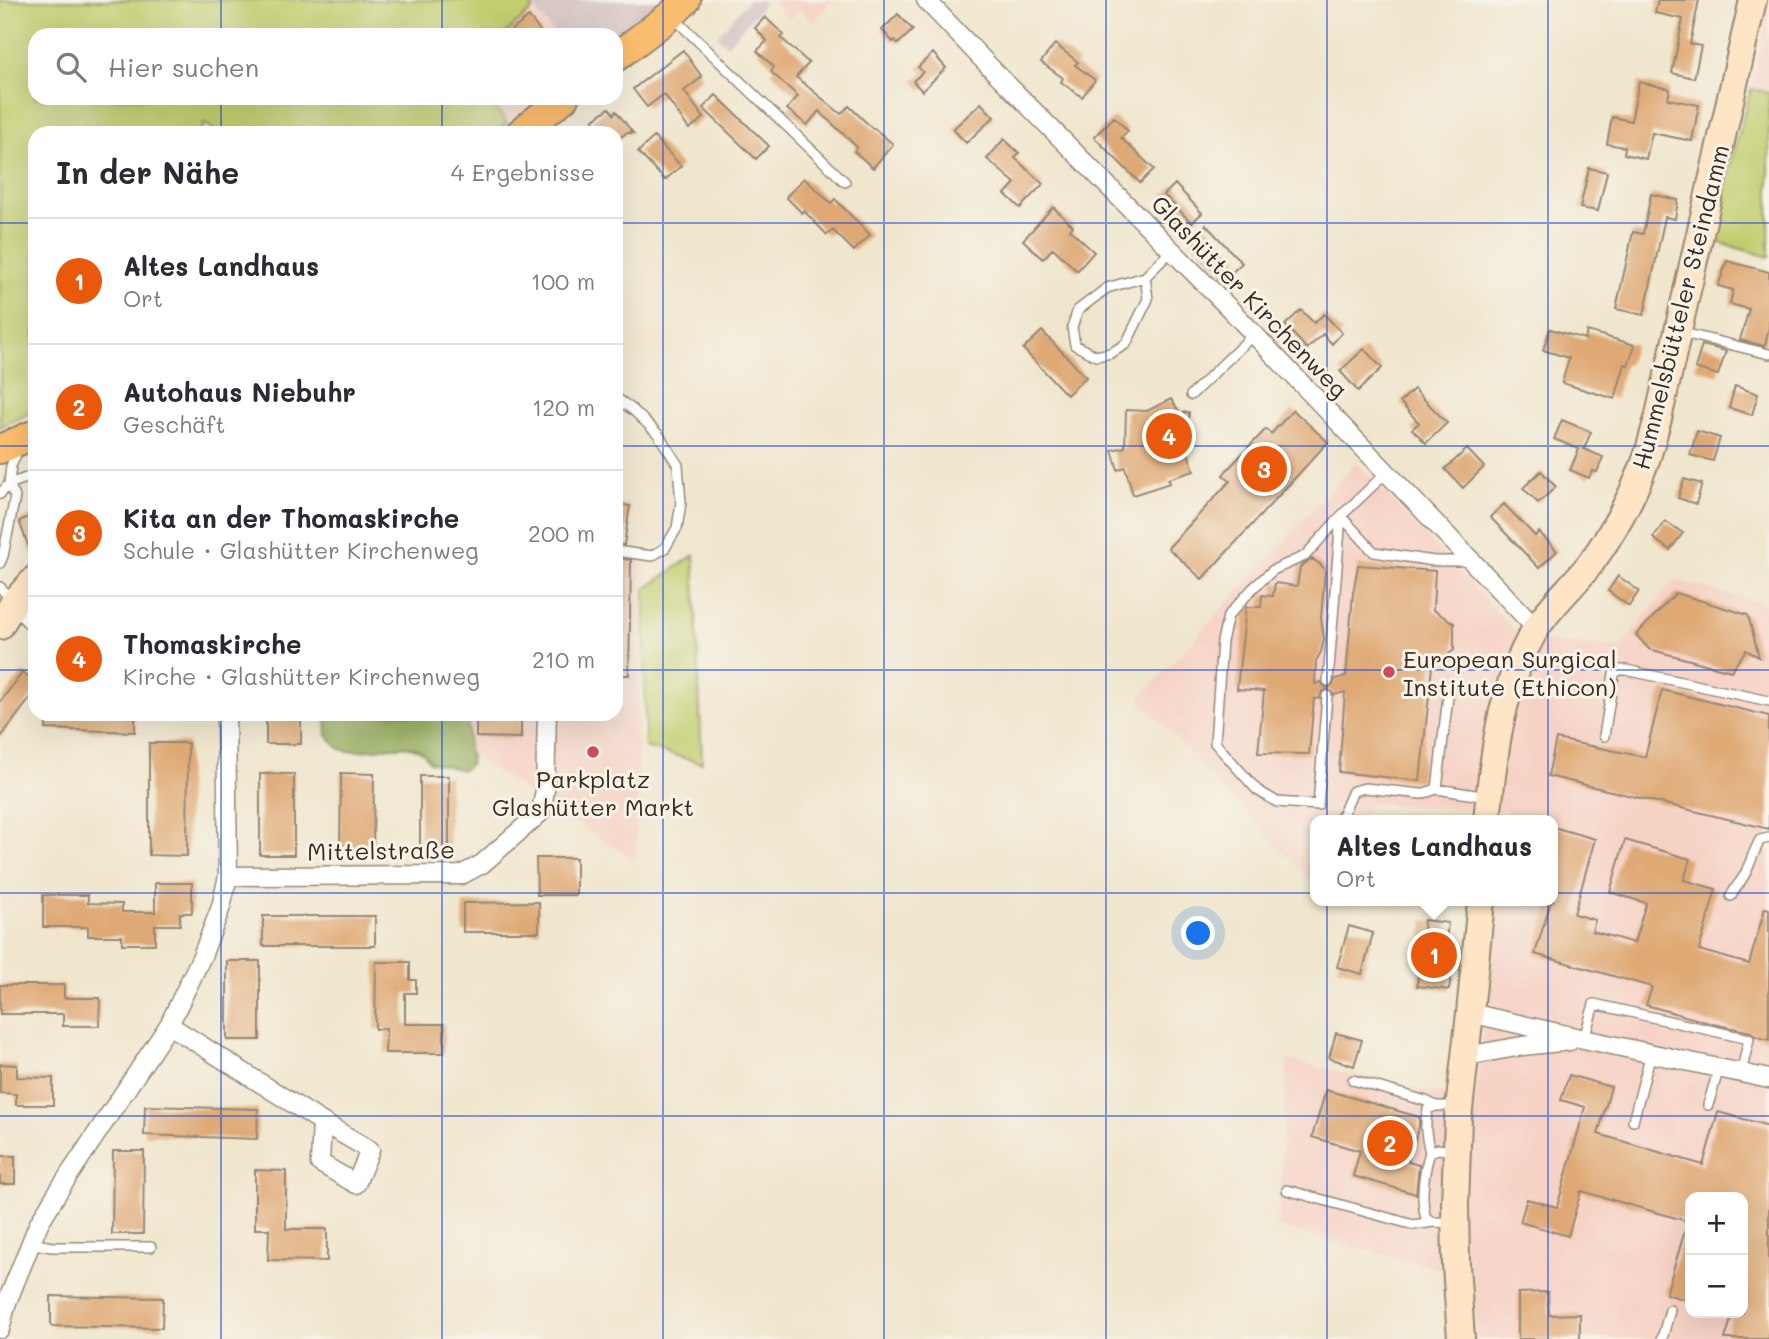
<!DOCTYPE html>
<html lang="de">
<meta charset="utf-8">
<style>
:root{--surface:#fff;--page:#f7f7f7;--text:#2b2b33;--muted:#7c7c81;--line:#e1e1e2;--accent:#ea580c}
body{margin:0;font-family:Mali,sans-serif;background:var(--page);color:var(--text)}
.controls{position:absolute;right:21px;bottom:21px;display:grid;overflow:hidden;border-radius:14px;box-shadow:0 7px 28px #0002}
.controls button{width:63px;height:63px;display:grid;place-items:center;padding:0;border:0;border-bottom:2px solid var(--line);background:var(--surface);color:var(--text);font:35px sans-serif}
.you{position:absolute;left:1199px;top:934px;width:24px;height:24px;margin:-18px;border:5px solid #fff;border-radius:50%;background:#1a73e8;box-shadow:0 0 0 10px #1a73e833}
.badge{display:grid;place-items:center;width:46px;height:46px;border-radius:50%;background:var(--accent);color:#fff;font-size:23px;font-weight:700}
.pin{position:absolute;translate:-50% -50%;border:4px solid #fff;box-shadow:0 2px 7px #0006}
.popup{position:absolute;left:1310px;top:815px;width:248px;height:91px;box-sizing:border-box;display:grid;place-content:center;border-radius:14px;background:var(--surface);filter:drop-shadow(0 2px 5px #0005);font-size:23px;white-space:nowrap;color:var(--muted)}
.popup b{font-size:26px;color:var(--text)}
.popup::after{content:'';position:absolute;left:50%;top:100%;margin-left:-14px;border:14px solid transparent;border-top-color:var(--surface)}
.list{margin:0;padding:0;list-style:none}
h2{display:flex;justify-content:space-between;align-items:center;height:91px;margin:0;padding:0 28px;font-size:30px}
h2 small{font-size:23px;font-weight:400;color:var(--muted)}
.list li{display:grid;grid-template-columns:46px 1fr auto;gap:21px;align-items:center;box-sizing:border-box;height:126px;padding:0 28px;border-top:2px solid var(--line)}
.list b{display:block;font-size:26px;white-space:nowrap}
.list p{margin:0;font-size:23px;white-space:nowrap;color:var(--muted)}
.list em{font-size:23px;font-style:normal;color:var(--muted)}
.icon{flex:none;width:38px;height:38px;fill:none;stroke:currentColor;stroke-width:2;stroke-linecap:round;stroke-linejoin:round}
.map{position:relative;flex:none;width:1769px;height:1339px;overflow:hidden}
.search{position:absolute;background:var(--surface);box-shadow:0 7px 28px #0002;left:28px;top:28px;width:595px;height:77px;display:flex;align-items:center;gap:18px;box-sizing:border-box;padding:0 24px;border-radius:21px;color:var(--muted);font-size:26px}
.panel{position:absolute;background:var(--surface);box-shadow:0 7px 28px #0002;left:28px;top:126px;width:595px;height:595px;border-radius:21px}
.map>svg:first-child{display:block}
</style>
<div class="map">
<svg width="1769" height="1339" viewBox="0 0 1769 1339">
<rect width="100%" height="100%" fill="#f7f3e8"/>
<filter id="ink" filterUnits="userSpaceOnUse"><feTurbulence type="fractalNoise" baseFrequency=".0143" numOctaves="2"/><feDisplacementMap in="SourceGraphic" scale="14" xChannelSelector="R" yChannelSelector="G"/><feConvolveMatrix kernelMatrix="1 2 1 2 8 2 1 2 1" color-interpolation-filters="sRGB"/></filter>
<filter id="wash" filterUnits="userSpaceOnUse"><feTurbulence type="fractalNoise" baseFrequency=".00686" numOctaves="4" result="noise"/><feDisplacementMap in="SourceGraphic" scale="28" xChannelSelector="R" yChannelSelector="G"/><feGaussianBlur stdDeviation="1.57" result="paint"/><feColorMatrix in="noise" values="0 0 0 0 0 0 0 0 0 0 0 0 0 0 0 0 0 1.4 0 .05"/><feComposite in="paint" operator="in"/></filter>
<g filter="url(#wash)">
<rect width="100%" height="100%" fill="#f0e6cd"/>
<path fill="#f6d2c5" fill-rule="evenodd" d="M771 0H832L813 23 799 9 790 20Z
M1769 5V93L1751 89Z
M533 9 556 35H503Z
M488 98H540L507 123Z
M1356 462 1518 634 1551 642 1620 648 1674 580 1769 605V1339H1477L1472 1278 1278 1227 1287 1060 1475 1102 1498 901H1553V820H1507V810L1371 804 1360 820H1315V886L1139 699ZM1690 1197H1743V1313H1690Z
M616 555 641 558 636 860 529 795 468 751V714H616Z"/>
<path fill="#d1bfbf" d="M527 0H667L616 40V35H556Z
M749 0H762L765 3 727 45 717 36Z"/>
<path fill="#c1cd6e" stroke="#7e7c46" stroke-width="2" d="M0 0H527L533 9 503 35H35V98H488L507 123 493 133H218L204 123 201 133H35V411L0 427Z
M1751 89 1769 93V257L1710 240Z
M694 555 702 763 645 747V589Z"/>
<path fill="#98b061" stroke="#6a6d40" stroke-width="2" d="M326 714H468V751L471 756 470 764 462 770 430 762C427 759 426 755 423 753 405 736 360 759 339 748 335 746 330 739 327 735Z"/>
<g id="blocks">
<path fill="#dfa974" d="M1658 0H1699L1690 44 1701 46 1694 78 1672 73 1683 19 1655 13Z
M898 14 913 30 898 44 895 40 893 42 882 30Z
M529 17 543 35H505Z
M765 17 784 35 781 38 809 63 796 77 841 114 849 106 873 129 874 128 893 144 873 168 854 151 857 147 819 111 807 125 787 109 798 96 771 72 774 67 757 51 767 41 755 28Z
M1055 44 1078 62 1075 65 1095 80 1082 97 1061 82 1063 78 1041 62Z
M683 50 702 77 684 91 704 118 689 129 664 94 647 107 633 89Z
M933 53 946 68 922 91 913 81 923 72 918 67Z
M1639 82 1670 89 1668 99 1699 105 1692 141 1652 133 1646 159 1624 154 1625 147 1607 144 1612 117 1631 121Z
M716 95 769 146 756 159 703 108Z
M981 103 994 117 966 143 953 129Z
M609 108 614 114 616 111 633 133H626L616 141V133H603L593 120Z
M1114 117 1128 131 1121 138 1154 169 1140 183 1094 137Z
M654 137 681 166 665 180 638 152Z
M1004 139 1019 153 1015 158 1043 184 1020 208 1005 194 1015 183 987 159Z
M1589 168 1607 172 1598 211 1580 208Z
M804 178 831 203 835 199 870 235 854 251 833 230 827 235 804 211 802 213 786 197Z
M1175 184 1202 213 1192 223 1164 195Z
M1651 194 1678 200 1675 219 1665 217 1644 315 1616 309 1633 232 1643 234Z
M1053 207 1073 226 1070 230 1094 252 1077 271 1053 248 1043 259 1023 240Z
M1206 225 1242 263 1227 277 1191 239Z
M1727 261 1769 272V327L1765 346 1740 340 1749 309 1730 304 1733 290 1718 286Z
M1301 310 1314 323 1324 314 1342 333 1332 344 1323 334 1307 349 1285 325Z
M1550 329 1585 339 1587 331 1635 345 1628 365 1625 364 1615 399 1562 383 1569 358 1543 350Z
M1042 331 1086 377 1067 395 1023 349Z
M1702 345 1726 351 1718 375 1695 368Z
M1364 349 1382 368 1358 391 1340 371Z
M1735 386 1758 394 1752 415 1729 408Z
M1414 389 1447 423 1426 443 1412 429 1419 423 1400 402Z
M1171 399 1180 413 1189 412 1188 442 1183 438 1194 471 1168 479 1170 483 1133 495 1125 467 1118 470 1112 450 1125 447 1126 410 1147 411Z
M1293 410 1328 442 1202 579 1168 548 1230 481 1223 475 1227 470 1266 429 1271 434Z
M1562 420 1591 432 1584 449 1603 457 1597 472 1592 471 1589 478 1570 470 1579 449 1554 439Z
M1697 431 1720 438 1713 461 1690 455Z
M1467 449 1484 467 1463 488 1445 469Z
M1541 471 1556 487 1538 503 1523 488Z
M1684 479 1702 484 1696 504 1678 498Z
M616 504 630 506 624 545 616 544Z
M1504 504 1535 536 1539 532 1557 551 1539 568 1490 517Z
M35 514V560L34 561 19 521Z
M1665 521 1683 533 1670 550 1653 538Z
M617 558 631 560 629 675H616Z
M1312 559 1320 564 1325 570 1321 618 1324 639 1321 652 1316 661 1315 684 1321 682 1324 686 1327 688 1333 685 1335 679 1346 676 1353 593 1358 565 1435 571 1433 610 1454 623V650L1432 667 1420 781 1339 772 1345 692 1334 695 1328 689 1322 692 1320 698 1314 699 1309 754 1258 753 1264 691 1237 689 1246 607H1261L1262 595 1273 596 1275 583 1297 586 1300 567Z
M1618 576 1639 591 1629 606 1608 591Z
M1676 593 1748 615 1759 657 1746 650 1731 671 1649 649 1636 635Z
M23 672 35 681V692L0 738V702Z
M1662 690 1769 716V829L1548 776 1556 739 1645 757Z
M47 714H135V732L46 729Z
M266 714H301V744H266Z
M476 714H521V738L476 737Z
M149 743H188L187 856 149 855Z
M341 773 374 774 373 853H340Z
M260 774H294V855H260Z
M420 776H449V853H420Z
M1553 827 1595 839 1574 914 1595 920 1592 931 1634 943 1646 903 1610 892 1625 840 1690 859 1684 880 1716 889 1699 950 1749 964 1765 908 1769 909V1040L1755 1036 1751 1032 1713 1024 1646 1005 1652 987 1535 954 1551 901H1553Z
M536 858H576V895H537Z
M155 883H192V913H180V925H155V944H122V936H88V927H43V895H88V903L122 904V912H155Z
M539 902V932H463V903Z
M263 916H375V946H263Z
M1424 920 1448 923 1444 955 1454 956 1449 990 1417 986Z
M1349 926 1373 933 1362 974 1337 967Z
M227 961H260V1040H227Z
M376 962H410V980H416V993H405V1024H444V1053H385L386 1029H375Z
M0 985H64V998H100L99 1026H63V1014H0Z
M1336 1033 1362 1040 1354 1066 1329 1058Z
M0 1064 17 1065V1077L53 1078V1105H16V1094L0 1093Z
M1569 1075 1611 1087 1598 1134 1703 1165 1718 1112 1769 1126V1339H1725L1733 1313H1743V1197H1690V1222L1581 1191 1568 1236 1520 1222 1527 1199 1557 1207 1585 1107 1561 1100Z
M1326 1090 1419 1117V1126L1408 1162 1419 1165 1416 1194 1353 1176 1360 1151 1312 1137Z
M145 1106 258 1109 257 1139 144 1135Z
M113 1151H144L143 1234H112Z
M0 1156H15V1184H0Z
M255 1170 286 1171V1229H327V1261L268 1260 269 1229H255Z
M1687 1224H1690V1301L1666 1294Z
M1548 1292 1549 1315 1580 1314V1339H1518V1293Z
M51 1296 163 1298 162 1328 51 1326Z"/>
</g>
</g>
<g filter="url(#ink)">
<use href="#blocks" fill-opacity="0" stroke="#968876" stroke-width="2"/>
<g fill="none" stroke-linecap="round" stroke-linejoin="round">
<defs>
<path id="lane" d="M674 18 845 182
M1145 277 1148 299 1126 344 1111 353 1096 356 1075 345 1072 327 1078 310 1107 288 1145 277 1172 250
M1679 332 1769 354
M1191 395 1254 334
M616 398 633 410 658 434 678 465 681 503 677 528 665 548 652 556 616 551
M0 494 9 484 35 475
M1341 516 1374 552 1434 561H1470
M0 563 3 556 15 497 9 484 11 466 18 450
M0 587 12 601
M1328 681 1341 516
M1449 688 1437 789 1488 797
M1327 696 1318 805 1277 802 1257 790 1215 743 1222 641 1228 616 1252 589 1273 570 1305 556 1341 516 1387 472
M1604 736 1614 674 1619 670H1626L1769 701
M1340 820 1353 791 1365 788 1421 794 1437 789
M1731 896C1735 887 1742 881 1746 872 1751 861 1754 851 1760 840L1769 838
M1584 1039 1594 1004 1749 1039 1741 1073
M1353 1080 1426 1101 1436 1106
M1708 1105 1719 1068
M1633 1121 1651 1053
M1453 1151 1438 1149 1430 1152C1424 1171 1420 1199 1426 1218L1433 1222 1454 1223
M1430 1152C1426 1137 1424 1125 1428 1109L1436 1106H1455
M1287 1190 1414 1225 1433 1222
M30 1243 52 1247H151
M1662 1339 1670 1310"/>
<path id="street" d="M926 0 989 66 1229 308 1536 628
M14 602 35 624
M228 876 461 875 482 864 541 812 545 790 547 714
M1470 1013 1584 1039 1769 1079
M169 1025 322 1122 370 1150 356 1184 320 1163 322 1122
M1466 1056 1522 1046 1570 1041
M0 1329 7 1302 39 1223 59 1190 169 1025 202 956 221 907 228 876 226 714"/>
<path id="secondary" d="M0 626 14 602 35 579
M1487 820C1494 752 1500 690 1535 630 1548 608 1574 585 1590 564 1611 536 1632 498 1644 465 1650 451 1653 434 1658 419L1753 0
M1461 1339 1456 1265 1455 1205 1458 1118 1470 1013 1481 901"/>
<path id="primary" d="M616 57 671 15 686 0
M520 133 564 98
M0 449 35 434"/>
</defs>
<use href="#lane" stroke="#968876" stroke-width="12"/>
<use href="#street" stroke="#968876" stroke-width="21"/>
<use href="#secondary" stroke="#968876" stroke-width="30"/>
<use href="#primary" stroke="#968876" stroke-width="32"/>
<use href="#lane" stroke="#fff" stroke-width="9"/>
<use href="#street" stroke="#fff" stroke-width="18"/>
<use href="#secondary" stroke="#fde5c5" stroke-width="26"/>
<use href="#primary" stroke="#fbbd6e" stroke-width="28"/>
</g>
</g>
<path fill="none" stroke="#1d4ed8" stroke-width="2" stroke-opacity="0.55" d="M221 0V35M442 0V35M663 0V1339M884 0V1339M1106 0V1339M1327 0V1339M1548 0V1339M221 98V133M442 98V133M0 223H35M616 223H1769M0 446H35M616 446H1769M0 670H35M616 670H1769M221 714V1339M442 714V1339M0 893H1769M0 1116H1769"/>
<g fill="#d1495b" stroke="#f7f3e8" stroke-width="2.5">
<circle cx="1389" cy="672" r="7"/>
<circle cx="593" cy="752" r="7"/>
</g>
<g text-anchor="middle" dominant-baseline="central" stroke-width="6" stroke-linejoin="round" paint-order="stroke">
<g font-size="24" fill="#3b2a1e" stroke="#f7f3e8">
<text transform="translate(1250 296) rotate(46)">Glashütter Kirchenweg</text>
<text transform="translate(1680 307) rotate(-76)">Hummelsbütteler Steindamm</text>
<text transform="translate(381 850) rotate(-1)">Mittelstraße</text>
</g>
<g font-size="24" fill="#3b2a1e" stroke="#f7f3e8" text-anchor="start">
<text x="1403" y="658">European Surgical<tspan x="1403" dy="28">Institute (Ethicon)</tspan></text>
<text x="593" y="778" text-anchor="middle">Parkplatz<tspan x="593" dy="28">Glashütter Markt</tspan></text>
</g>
</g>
</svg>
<div class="controls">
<button>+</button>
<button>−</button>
</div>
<div class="you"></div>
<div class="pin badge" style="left:1434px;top:955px">1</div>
<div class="popup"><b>Altes Landhaus</b>Ort</div>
<div class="pin badge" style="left:1390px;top:1143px">2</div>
<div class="pin badge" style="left:1264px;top:469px">3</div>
<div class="pin badge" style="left:1169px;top:436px">4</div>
<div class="search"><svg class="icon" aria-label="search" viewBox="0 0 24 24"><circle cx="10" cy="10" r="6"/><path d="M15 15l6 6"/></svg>Hier suchen</div>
<section class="panel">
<h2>In der Nähe<small>4 Ergebnisse</small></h2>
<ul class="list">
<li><span class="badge">1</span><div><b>Altes Landhaus</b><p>Ort</p></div><em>100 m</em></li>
<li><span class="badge">2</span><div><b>Autohaus Niebuhr</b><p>Geschäft</p></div><em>120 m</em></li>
<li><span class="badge">3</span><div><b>Kita an der Thomaskirche</b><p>Schule · Glashütter Kirchenweg</p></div><em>200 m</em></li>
<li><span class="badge">4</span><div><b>Thomaskirche</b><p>Kirche · Glashütter Kirchenweg</p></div><em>210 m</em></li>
</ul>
</section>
</div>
